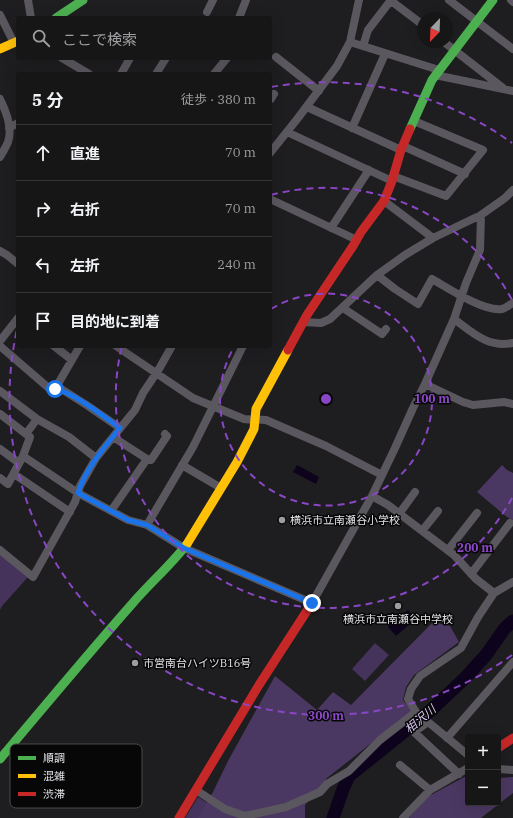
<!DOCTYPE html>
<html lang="ja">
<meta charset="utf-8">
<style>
:root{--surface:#161617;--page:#1f1f20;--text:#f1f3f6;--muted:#9e9fa1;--line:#353536}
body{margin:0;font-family:"IBM Plex Serif","Noto Sans JP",serif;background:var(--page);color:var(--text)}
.controls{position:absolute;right:12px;bottom:12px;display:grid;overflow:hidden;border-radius:4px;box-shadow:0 4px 16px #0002}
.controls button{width:36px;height:36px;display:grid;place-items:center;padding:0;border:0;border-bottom:1px solid var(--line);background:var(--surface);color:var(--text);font:20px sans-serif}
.compass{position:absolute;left:417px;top:12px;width:36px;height:36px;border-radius:50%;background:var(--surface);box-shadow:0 4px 16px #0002;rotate:203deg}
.stop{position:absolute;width:12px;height:12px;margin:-9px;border:3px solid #1a73e8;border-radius:50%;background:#fff}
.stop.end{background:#1a73e8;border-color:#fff;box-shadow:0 1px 4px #0008}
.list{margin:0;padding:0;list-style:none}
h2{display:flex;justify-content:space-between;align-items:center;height:52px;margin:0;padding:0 16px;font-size:17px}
h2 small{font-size:13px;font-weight:400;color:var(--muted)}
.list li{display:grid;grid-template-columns:26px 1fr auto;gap:12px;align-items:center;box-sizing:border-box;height:56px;padding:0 16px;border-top:1px solid var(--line)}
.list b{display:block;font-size:15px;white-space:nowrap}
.list em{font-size:13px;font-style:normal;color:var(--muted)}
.icon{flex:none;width:22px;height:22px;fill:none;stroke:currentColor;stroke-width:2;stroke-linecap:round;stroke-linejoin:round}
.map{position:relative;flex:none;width:513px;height:818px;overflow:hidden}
.search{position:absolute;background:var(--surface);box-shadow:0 4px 16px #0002;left:16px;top:16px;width:256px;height:44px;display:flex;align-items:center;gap:10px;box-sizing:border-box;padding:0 14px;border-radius:4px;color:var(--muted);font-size:15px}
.panel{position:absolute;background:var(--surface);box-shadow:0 4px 16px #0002;left:16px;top:72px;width:256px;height:276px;border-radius:4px}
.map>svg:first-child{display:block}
</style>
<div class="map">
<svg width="513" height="818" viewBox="0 0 513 818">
<rect width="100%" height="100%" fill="#1e1d1f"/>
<path fill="#46335c" d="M0 555 28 577 2 606 0 610Z
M375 643 389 655 365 681 352 669Z
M198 797 232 818H185Z"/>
<path fill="#4b3862" d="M502 465 507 470 513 473V520L507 517 477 492Z
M433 622 450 626 459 642 414 675 406 687 403 700 412 711 327 778 305 805V818H198L213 792 228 761 275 676 317 710 333 692 351 705Z
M468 775V803H498V778L513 777V793L481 818H409L429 796Z"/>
<path fill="#0d031c" d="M297 465 319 477 316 484 293 472Z
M408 610 416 619 396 636 388 627Z"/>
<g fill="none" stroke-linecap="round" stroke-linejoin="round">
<path stroke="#0d031c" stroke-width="13" d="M333 818 343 789 349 776 430 711 465 678 486 655 505 628 513 621"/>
<path stroke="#5a575e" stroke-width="8" d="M28 0 31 18
M390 0 423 25
M449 0 513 49
M511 0 513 2
M207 12 213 0
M0 15 14 43
M239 18 246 0
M350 42 439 70
M444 42 503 88
M363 46 368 30 391 0
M276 57 319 91
M62 58 89 74
M121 74 130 58
M156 74 166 58
M214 74 227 58
M435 75 513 91
M0 99C6 111 13 128 8 142 6 147 3 152 0 157
M271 99 274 94
M307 107 401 150
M9 128 18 123
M352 128 385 54
M287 132 392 181
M403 146 465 174
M270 153 298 118 337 66 350 42 359 0
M393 176 446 196 483 150 414 121
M270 199 357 240
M384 201 433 238
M331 228 369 170
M0 251 7 255 18 264
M377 275 395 289 418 304 432 279C448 288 484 312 502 309 506 308 509 305 513 303
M343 308 382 334 386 329
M454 319C473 333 488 348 513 343
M303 322 321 323 330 319 377 275 405 255 433 238 481 215 505 198 513 190
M0 341 18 318
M0 346 51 390H63L88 406 120 428
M54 346 72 360
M116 346 193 398 244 419C251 420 258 419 266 420L326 446 382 475
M425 384 463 402 473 405 504 402 513 404
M55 389 80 346
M0 391 37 419 69 437 96 458
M0 414 26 434
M0 449 19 463
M23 456 78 493 128 520 147 525 184 548 312 603 372 496
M147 459 151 460 167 436 165 434
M182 465 221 488
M14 474 70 512
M0 478 8 484 23 456 30 437 26 434 37 419
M111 511 147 459 113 437
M399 514 415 492
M147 525 193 447 243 346
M422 531 438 511
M0 550 33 577 75 502 80 486 96 458 113 437 135 410 143 393 159 369 172 346
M448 550 477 513
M471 574 510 523
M494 593 513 582
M428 722 414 732 459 774
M447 738 513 662
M468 755 416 712 408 699 411 689 420 676 461 648 478 617 494 593 476 579 454 555 388 505 372 496 395 448 413 408 425 384 454 319 466 283 480 250 481 215
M400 765 430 790
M498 769 513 770
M196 790 225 809 245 816 286 807 320 792 327 784 349 771 380 740 416 712
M403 818 430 790 468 768"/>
<path stroke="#4caf50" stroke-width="9" d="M56 18 83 0
M410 129 432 80 493 0
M0 759C44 707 87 655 132 604 150 583 171 565 187 544"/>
<path stroke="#ffc107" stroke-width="9" d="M0 49 18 41
M187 544 237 462 254 429 256 409 288 350"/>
<path stroke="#c62828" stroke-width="9" d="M288 350 307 315 353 246 361 232 384 201 392 181 401 150 410 129
M498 748 513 738
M179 818 259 685 312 603"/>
</g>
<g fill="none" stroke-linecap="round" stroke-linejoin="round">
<path stroke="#1a73e8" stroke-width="5" d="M55 389C73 392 104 417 120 428 105 446 85 470 78 493L128 520 147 525 184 548 312 603"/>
</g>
<g fill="none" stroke="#8a47c5" stroke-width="2" stroke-dasharray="7 5">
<path d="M271 309A106 106 0 1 1 234 347"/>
<path d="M512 498A211 211 0 0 1 122 346M271 195A211 211 0 0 1 512 300"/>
<path d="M512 655A317 317 0 0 1 18 325M271 87A317 317 0 0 1 512 143"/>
</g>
<g fill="#9d9c9f" stroke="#080708" stroke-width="1.5">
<circle cx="282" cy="520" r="4"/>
<circle cx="398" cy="606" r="4"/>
<circle cx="135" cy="663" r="4"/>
</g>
<g text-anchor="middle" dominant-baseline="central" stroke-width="3" stroke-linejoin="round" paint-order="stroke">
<g font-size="11" fill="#e2e1e4" stroke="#080708" text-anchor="start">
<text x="290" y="520">横浜市立南瀬谷小学校</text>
<text x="398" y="619" text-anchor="middle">横浜市立南瀬谷中学校</text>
<text x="143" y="663">市営南台ハイツB16号</text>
</g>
<g font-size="12" font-style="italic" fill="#dbc7f6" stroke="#080708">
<text transform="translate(420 719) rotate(-40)">相沢川</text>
</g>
</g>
<rect x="10" y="744" width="132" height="64" rx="6" fill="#080708" stroke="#49484a" stroke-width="1"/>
<rect x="18" y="756" width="18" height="4" fill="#4caf50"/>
<rect x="18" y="774" width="18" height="4" fill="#ffc107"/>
<rect x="18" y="792" width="18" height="4" fill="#c62828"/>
<g font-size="11" fill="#e2e1e4">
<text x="43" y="762">順調</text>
<text x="43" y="780">混雑</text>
<text x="43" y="798">渋滞</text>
</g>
<circle cx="326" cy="399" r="6" fill="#8a47c5" stroke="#080708" stroke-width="2"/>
<g font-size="12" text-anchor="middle" font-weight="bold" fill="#8a47c5" stroke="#080708" stroke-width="3" stroke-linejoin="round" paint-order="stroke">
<text x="432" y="403">100 m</text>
<text x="475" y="552">200 m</text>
<text x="326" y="720">300 m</text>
</g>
</svg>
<div class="controls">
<button>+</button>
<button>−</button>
</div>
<svg class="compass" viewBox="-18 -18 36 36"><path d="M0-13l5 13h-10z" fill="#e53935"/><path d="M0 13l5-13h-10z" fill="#9e9fa1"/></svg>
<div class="stop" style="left:55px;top:389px"></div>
<div class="stop end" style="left:312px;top:603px"></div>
<div class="search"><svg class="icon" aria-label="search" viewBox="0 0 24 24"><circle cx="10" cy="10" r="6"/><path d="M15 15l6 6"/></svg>ここで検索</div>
<section class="panel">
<h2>5 分<small>徒歩 · 380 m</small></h2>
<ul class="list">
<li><svg class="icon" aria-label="ahead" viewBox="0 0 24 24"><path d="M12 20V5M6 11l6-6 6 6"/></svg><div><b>直進</b></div><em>70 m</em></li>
<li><svg class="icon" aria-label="right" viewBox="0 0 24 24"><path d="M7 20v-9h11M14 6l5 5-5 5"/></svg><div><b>右折</b></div><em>70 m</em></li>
<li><svg class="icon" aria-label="left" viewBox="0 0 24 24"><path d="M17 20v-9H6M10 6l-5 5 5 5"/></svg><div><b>左折</b></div><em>240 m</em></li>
<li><svg class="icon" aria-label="arrive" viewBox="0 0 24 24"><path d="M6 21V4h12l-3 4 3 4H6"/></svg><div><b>目的地に到着</b></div></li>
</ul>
</section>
</div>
